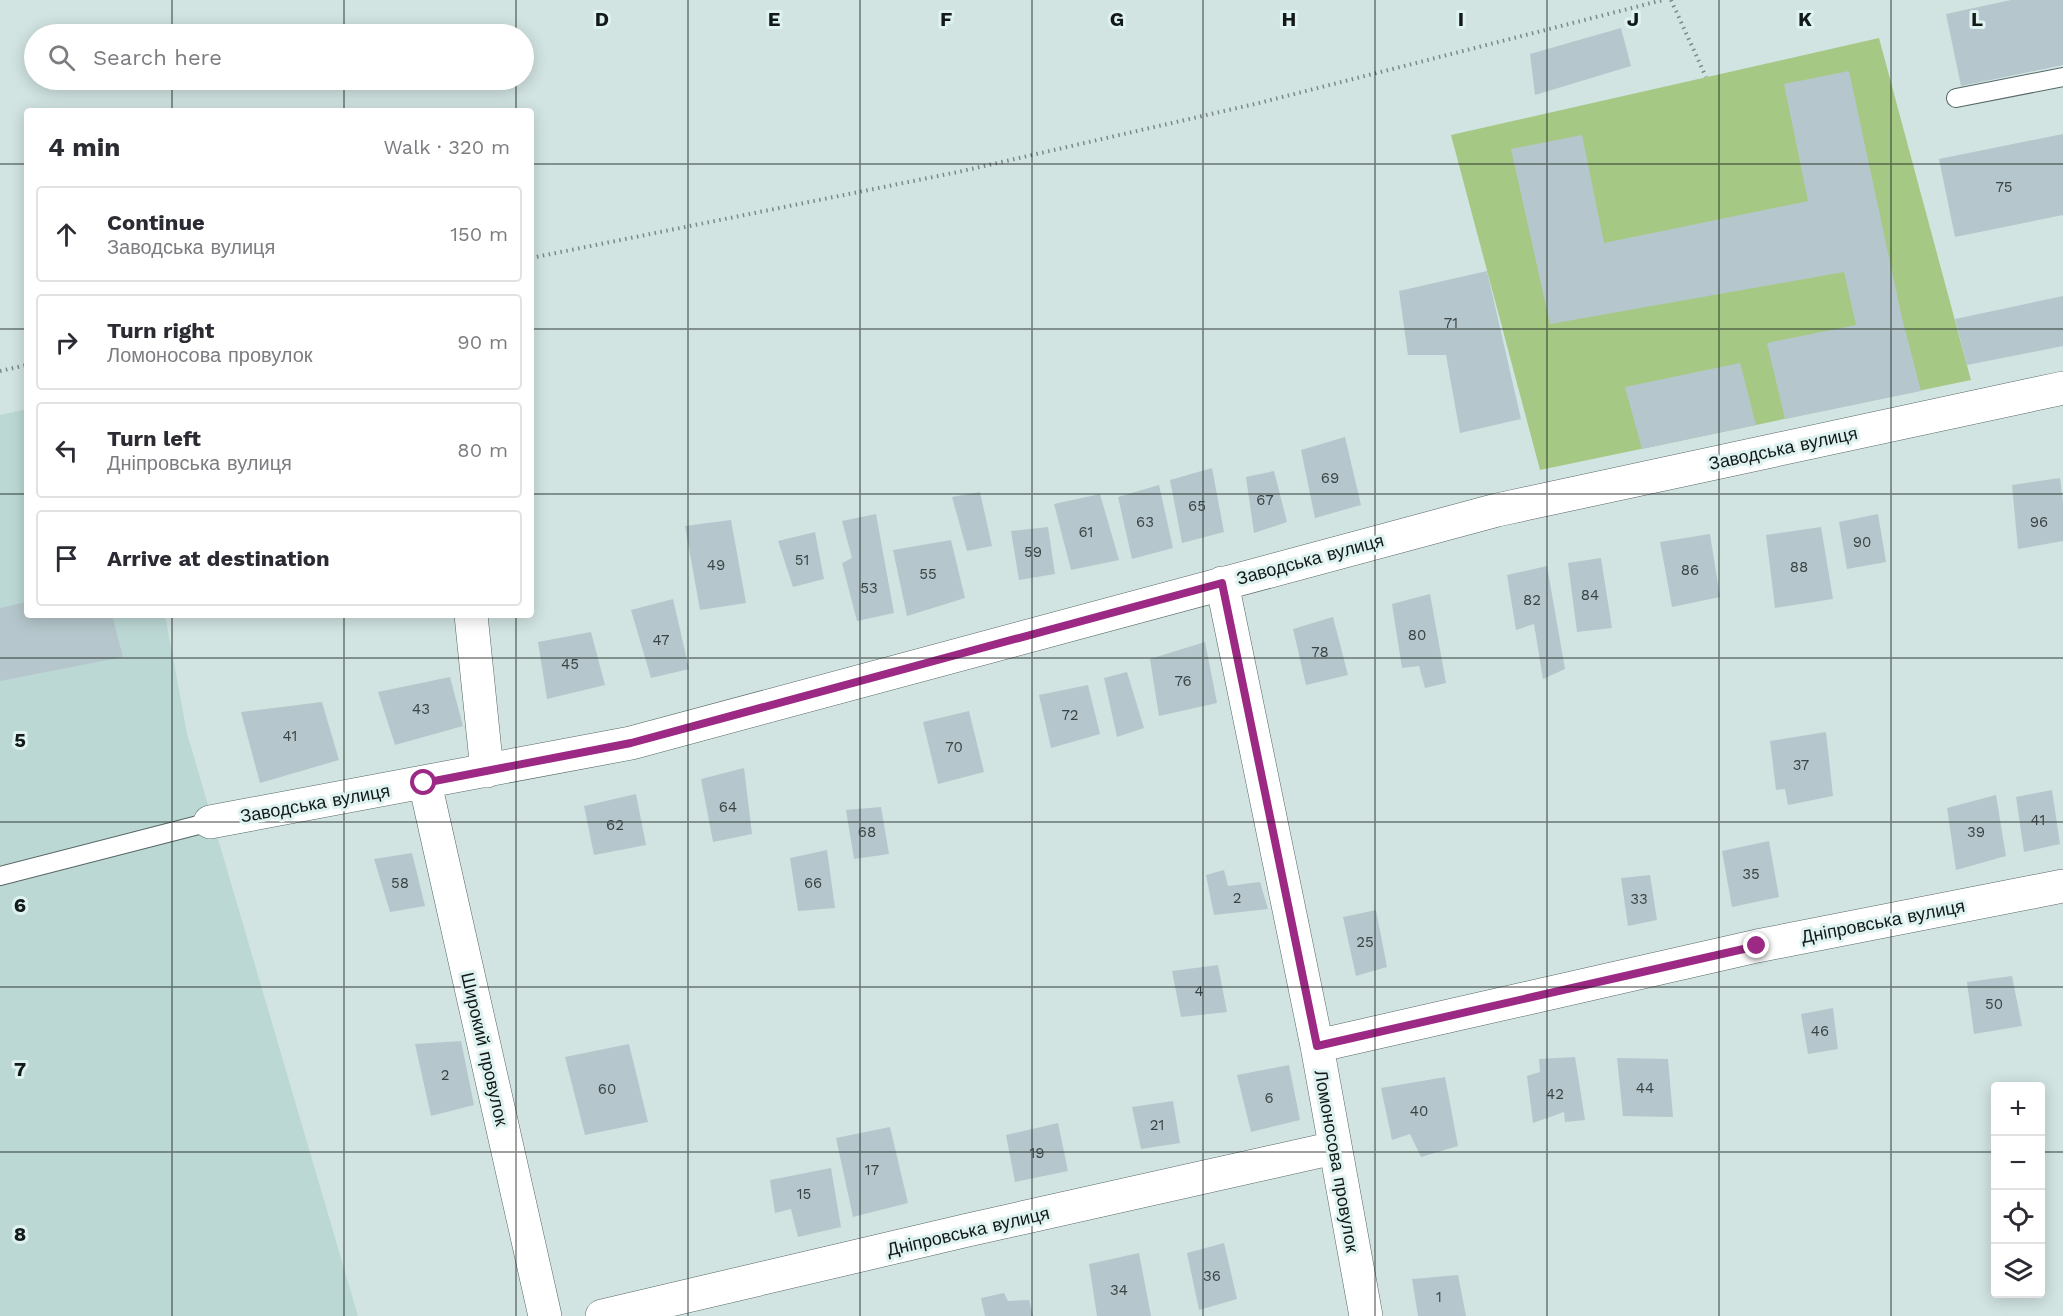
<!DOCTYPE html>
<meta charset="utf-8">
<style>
:root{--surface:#fff;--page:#f2f2f3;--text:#2b2b33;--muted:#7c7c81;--line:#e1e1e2}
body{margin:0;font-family:"Work Sans",sans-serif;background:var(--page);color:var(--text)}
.controls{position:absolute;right:18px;bottom:18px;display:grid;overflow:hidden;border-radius:6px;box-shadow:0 3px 15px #0003}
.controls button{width:54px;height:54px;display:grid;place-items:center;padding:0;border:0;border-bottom:2px solid var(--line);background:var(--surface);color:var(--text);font:30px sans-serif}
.stop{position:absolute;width:18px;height:18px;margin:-14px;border:4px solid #9c2984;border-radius:50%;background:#fff}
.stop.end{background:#9c2984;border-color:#fff;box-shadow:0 2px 6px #0008}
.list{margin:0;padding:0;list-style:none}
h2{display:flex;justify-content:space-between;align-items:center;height:78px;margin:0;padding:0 24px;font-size:26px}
h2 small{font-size:20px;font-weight:400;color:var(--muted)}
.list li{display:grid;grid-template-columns:39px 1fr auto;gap:18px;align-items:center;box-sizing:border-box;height:96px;margin:0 12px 12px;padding:0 12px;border:2px solid var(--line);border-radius:6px}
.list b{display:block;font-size:22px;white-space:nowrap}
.list p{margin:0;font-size:20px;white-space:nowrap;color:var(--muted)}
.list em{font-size:20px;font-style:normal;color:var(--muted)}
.icon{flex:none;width:33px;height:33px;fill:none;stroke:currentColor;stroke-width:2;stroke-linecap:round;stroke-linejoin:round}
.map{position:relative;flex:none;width:2063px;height:1316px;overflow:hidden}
.search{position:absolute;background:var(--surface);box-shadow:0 3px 15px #0003;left:24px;top:24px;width:510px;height:66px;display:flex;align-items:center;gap:15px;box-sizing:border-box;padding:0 21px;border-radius:33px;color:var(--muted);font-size:22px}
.panel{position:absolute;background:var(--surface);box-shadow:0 3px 15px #0003;left:24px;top:108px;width:510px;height:510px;border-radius:6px}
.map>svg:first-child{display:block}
</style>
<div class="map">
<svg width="2063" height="1316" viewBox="0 0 2063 1316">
<rect width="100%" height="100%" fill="#d1e4e2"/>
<path fill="#bcd8d5" d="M27 409V615H165L187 733 358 1316H0V415Z"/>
<path fill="#a5c984" d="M1879 38 1971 380 1540 470 1451 135Z"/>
<path fill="#b5c7cc" d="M2011 0H2063V65L1961 86 1946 14Z
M1621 28 1631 66 1535 95 1530 54Z
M1849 71 1902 318 1921 391 1785 419 1767 343 1856 325 1844 272 1550 324 1511 149 1582 135 1604 243 1808 201 1784 84Z
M2063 134V215L1955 237 1939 159Z
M1487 271 1521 419 1460 433 1446 355H1408L1399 291Z
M2063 296V346L1967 365 1955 319Z
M1740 363 1756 425 1642 449 1625 387Z
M1345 437 1361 505 1315 518 1301 450Z
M1212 468 1224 532 1182 543 1170 480Z
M1274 471 1287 522 1254 533 1246 477Z
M2060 478 2063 503V541L2018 549 2012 485Z
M1159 485 1173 548 1132 559 1118 497Z
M980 492 992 546 967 551 952 497Z
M1100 494 1119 560 1071 570 1054 504Z
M876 514 894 613 857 621 842 563 852 558 842 521Z
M1878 514 1886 562 1847 569 1839 522Z
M731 520 746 603 700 610 685 526Z
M1048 527 1055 574 1019 580 1011 531Z
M1821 527 1833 599 1775 608 1766 535Z
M815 532 824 579 793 587 778 541Z
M1710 534 1720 597 1672 607 1660 542Z
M951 540 965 598 907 616 893 550Z
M1601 558 1612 628 1577 632 1568 563Z
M1547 566 1565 669 1543 679 1534 624 1516 630 1507 575Z
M1430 594 1446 683 1425 688 1419 666 1402 668 1392 604Z
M673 599 689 669 651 678 631 610Z
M27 602V615H112L123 657 0 681V608Z
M1333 617 1348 675 1306 685 1293 629Z
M591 632 605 685 547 699 538 642Z
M1205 642 1217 703 1159 716 1150 659Z
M1127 672 1144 728 1117 737 1104 678Z
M450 677 463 726 395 745 378 692Z
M1088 685 1100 734 1051 748 1039 695Z
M322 702 339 760 260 783 241 712Z
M969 711 984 772 938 784 923 722Z
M1826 732 1833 796 1788 805 1785 789 1776 790 1770 741Z
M744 768 752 834 713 842 701 779Z
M2052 790 2060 844 2024 852 2016 797Z
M636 794 646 845 594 855 584 806Z
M1996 795 2006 856 1956 870 1947 808Z
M881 807 889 854 854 859 846 810Z
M1769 841 1779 897 1732 907 1722 851Z
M827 850 835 908 798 911 790 858Z
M412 853 425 906 390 912 374 859Z
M1224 870 1228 886 1260 882 1268 909 1214 915 1206 875Z
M1650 875 1657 920 1628 926 1621 878Z
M1376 910 1387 967 1356 976 1343 917Z
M1218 965 1227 1012 1181 1017 1172 971Z
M2012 976 2022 1026 1974 1034 1967 982Z
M1833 1008 1838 1049 1808 1054 1801 1014Z
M461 1041 474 1105 431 1116 415 1044Z
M629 1044 648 1122 585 1135 565 1057Z
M1575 1057 1585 1120 1565 1122 1564 1112 1533 1123 1527 1076 1540 1072 1539 1059Z
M1617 1058 1668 1059 1673 1117 1623 1116Z
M1289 1065 1300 1120 1251 1132 1237 1075Z
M1445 1077 1458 1146 1421 1157 1410 1134 1392 1140 1381 1088Z
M1173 1101 1180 1143 1141 1149 1132 1107Z
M1058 1123 1068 1171 1015 1182 1006 1135Z
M890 1127 908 1203 853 1217 836 1138Z
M831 1168 841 1227 798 1237 791 1209 775 1213 770 1180Z
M1224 1243 1237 1299 1199 1310 1187 1253Z
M1139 1253 1151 1316H1097L1089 1264Z
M1458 1275 1466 1316H1418L1412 1279Z
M1004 1293 1008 1301 1029 1300 1033 1316H985L981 1298Z"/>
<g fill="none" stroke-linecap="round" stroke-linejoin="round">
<defs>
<path id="service" d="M1956 98 2063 77
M0 876 210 822"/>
<path id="minor" d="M1222 583 1317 1046 1366 1316
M471 615 487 771
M425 783 545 1316
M210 822 631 743 1497 510 2063 388
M1317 1046 1757 946 2063 886
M602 1316 968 1230 1334 1148"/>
</defs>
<use href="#service" stroke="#556664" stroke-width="20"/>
<use href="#minor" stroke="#556664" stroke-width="34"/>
<path stroke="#7b8987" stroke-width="4" stroke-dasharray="1.5 4.5" stroke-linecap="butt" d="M1671 0 1706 77
M531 258 958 172 1259 103 1663 0
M0 371 27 365"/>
<use href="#service" stroke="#fff" stroke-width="18"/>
<use href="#minor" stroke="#fff" stroke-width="33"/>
</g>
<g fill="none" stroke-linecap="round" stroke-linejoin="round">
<path stroke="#9c2984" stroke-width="8" d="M424 783 631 743 1222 583 1317 1046 1757 946"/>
</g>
<path fill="none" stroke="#121918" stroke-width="1.5" stroke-opacity="0.55" d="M172 0V34M344 0V34M516 0V34M688 0V1316M860 0V1316M1032 0V1316M1203 0V1316M1375 0V1316M1547 0V1316M1719 0V1316M1891 0V1316M172 80V111M344 80V111M516 80V111M0 164H27M531 164H2063M0 329H27M531 329H2063M0 494H27M531 494H2063M172 615V1316M344 615V1316M516 615V1316M0 658H2063M0 822H2063M0 987H2063M0 1152H1996M2040 1152H2063"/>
<g text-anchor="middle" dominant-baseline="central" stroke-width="6" stroke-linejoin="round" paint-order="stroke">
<g font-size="15" fill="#3b4445">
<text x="2004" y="187">75</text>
<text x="1451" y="323">71</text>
<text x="1330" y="478">69</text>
<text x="1265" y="500">67</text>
<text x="1197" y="506">65</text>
<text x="1145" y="522">63</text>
<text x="2039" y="522">96</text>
<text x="1086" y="532">61</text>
<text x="1862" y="542">90</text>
<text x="1033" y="552">59</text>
<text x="802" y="560">51</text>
<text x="716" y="565">49</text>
<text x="1799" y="567">88</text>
<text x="1690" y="570">86</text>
<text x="928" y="574">55</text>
<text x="869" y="588">53</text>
<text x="1590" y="595">84</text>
<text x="1532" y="600">82</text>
<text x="1417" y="635">80</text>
<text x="661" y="640">47</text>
<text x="1320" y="652">78</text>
<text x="570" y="664">45</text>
<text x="1183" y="681">76</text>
<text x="421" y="709">43</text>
<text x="1070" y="715">72</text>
<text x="290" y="736">41</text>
<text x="954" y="747">70</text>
<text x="1801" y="765">37</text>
<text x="728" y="807">64</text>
<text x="2038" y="820">41</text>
<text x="615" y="825">62</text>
<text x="867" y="832">68</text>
<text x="1976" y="832">39</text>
<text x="1751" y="874">35</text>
<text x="400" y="883">58</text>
<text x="813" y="883">66</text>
<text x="1237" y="898">2</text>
<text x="1639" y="899">33</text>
<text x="1365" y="942">25</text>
<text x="1199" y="991">4</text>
<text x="1994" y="1004">50</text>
<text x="1820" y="1031">46</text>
<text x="445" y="1075">2</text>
<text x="1645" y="1088">44</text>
<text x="607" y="1089">60</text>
<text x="1555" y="1094">42</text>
<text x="1269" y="1098">6</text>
<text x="1419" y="1111">40</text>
<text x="1157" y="1125">21</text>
<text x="1037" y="1153">19</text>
<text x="872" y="1170">17</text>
<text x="804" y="1194">15</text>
<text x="1212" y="1276">36</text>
<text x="1119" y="1290">34</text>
<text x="1439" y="1297">1</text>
</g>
<g font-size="18" fill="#121918" stroke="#def2f0">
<text transform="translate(1783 448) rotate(-12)">Заводська вулиця</text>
<text transform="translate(1310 559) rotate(-15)">Заводська вулиця</text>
<text transform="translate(315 803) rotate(-10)">Заводська вулиця</text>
<text transform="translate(1883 921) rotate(-11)">Дніпровська вулиця</text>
<text transform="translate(485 1049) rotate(77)">Широкий провулок</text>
<text transform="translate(1337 1161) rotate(80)">Ломоносова провулок</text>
<text transform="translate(968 1231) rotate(-13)">Дніпровська вулиця</text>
</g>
</g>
<g font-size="20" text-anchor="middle" font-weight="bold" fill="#121918" stroke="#def2f0" stroke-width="6" stroke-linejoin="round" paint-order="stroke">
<text x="602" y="26">D</text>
<text x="774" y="26">E</text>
<text x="946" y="26">F</text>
<text x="1117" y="26">G</text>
<text x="1289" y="26">H</text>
<text x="1461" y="26">I</text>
<text x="1633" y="26">J</text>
<text x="1805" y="26">K</text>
<text x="1977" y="26">L</text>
<text x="20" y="747">5</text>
<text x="20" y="912">6</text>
<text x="20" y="1076">7</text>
<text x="20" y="1241">8</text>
</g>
</svg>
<div class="controls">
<button>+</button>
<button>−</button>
<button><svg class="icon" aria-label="locate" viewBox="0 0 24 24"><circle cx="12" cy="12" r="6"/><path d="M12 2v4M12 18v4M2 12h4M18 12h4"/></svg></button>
<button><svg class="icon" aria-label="layers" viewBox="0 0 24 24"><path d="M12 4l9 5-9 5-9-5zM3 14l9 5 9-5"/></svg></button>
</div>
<div class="stop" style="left:424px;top:783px"></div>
<div class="stop end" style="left:1757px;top:946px"></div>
<div class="search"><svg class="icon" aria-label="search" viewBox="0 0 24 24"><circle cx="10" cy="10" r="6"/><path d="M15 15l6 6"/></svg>Search here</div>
<section class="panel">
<h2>4 min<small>Walk · 320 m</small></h2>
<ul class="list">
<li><svg class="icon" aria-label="ahead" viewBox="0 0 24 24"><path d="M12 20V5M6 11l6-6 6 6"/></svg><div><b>Continue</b><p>Заводська вулиця</p></div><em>150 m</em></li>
<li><svg class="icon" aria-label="right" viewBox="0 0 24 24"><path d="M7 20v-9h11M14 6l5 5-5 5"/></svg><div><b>Turn right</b><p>Ломоносова провулок</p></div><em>90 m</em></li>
<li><svg class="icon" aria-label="left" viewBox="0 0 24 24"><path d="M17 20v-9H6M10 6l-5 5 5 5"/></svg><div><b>Turn left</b><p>Дніпровська вулиця</p></div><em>80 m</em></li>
<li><svg class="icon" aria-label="arrive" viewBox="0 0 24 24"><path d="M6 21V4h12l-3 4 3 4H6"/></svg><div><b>Arrive at destination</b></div></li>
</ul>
</section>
</div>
